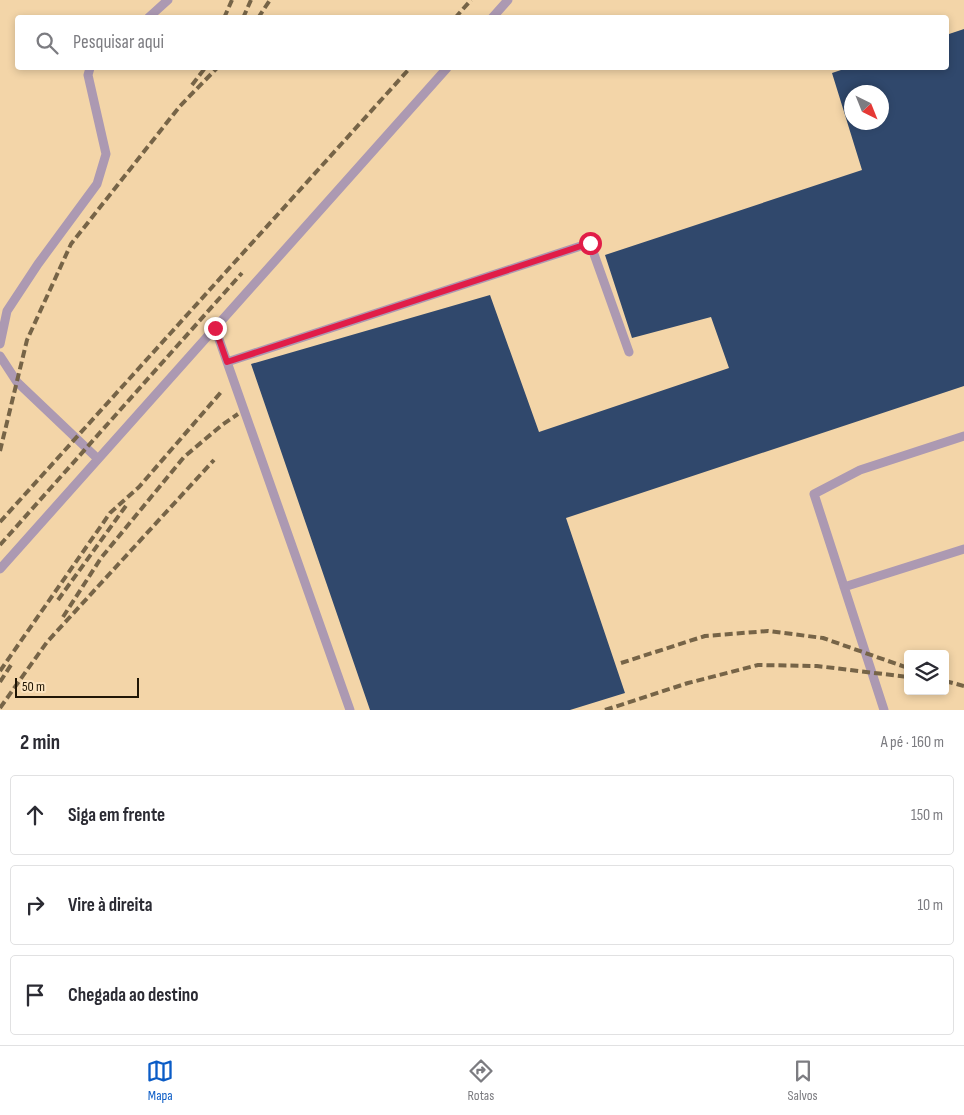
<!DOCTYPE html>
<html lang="pt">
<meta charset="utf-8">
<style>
:root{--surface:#fff;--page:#f2f2f3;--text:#2b2b33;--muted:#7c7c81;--line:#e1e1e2;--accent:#0b5cc6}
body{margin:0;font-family:"Sofia Sans Condensed",sans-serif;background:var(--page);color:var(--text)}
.controls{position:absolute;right:15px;bottom:15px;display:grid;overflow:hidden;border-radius:5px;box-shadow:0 2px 8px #0003}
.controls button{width:45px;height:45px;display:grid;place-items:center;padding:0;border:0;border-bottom:1px solid var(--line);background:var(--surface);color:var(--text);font:25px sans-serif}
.compass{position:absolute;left:844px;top:85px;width:45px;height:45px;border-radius:50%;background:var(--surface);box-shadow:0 2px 8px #0003;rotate:137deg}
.scale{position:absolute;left:15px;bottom:12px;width:124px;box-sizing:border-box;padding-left:5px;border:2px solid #201605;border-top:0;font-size:14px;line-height:18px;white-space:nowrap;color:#201605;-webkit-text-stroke:4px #fce4bf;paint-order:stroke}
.stop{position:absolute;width:15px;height:15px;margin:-11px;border:4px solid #e11d48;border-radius:50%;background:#fff}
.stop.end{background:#e11d48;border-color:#fff;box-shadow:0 1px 5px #0008}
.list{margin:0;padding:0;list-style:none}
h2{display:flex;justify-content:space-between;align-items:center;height:65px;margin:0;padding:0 20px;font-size:21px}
h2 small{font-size:16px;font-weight:400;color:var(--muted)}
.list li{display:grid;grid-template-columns:32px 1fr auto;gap:15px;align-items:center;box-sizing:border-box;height:80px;margin:0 10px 10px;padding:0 10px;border:1px solid var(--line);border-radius:5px}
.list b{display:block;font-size:19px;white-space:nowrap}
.list em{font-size:16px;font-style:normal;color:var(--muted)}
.icon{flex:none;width:28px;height:28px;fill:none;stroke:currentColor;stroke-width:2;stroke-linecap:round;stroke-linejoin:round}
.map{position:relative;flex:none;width:964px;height:710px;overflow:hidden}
.search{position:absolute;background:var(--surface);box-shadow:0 2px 8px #0003;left:15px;right:15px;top:15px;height:55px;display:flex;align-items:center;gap:12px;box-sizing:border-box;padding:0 18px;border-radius:5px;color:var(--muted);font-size:19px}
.sheet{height:335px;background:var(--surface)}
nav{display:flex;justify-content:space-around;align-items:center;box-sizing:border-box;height:70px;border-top:1px solid var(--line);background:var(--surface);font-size:14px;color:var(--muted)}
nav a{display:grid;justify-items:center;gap:2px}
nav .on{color:var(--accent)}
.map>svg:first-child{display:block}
</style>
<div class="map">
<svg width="964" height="710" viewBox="0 0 964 710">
<rect width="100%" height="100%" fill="#f3d5a8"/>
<path fill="#30486c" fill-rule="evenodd" d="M964 29V386L566 518 625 693 570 710H370L251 364 490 295 539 432 729 368 711 317 632 338 605 255 862 170 832 73 847 68H946V35ZM852 92H882V122H852Z"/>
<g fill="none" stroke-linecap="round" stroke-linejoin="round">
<path stroke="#ac99b2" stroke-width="9" d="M148 18 168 0
M492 18 508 0
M215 328 350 710
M0 344 7 311 38 264 97 184 106 154 88 75 90 68
M0 356 17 382 98 459
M227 362 590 243 629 352
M0 569 447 68
M844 587 964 549
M884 710 814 494 860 470 964 436"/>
<path stroke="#766447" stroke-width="4" stroke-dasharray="8 4" stroke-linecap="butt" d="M224 18 232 0
M243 18 251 0
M258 18 270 0
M455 18 471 0
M192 85 205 68
M0 451 27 340 71 244 180 106 217 68
M0 522 410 68
M0 545 242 273
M58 600 128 503
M63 617 101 558 184 457 222 425 238 414
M621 663 705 636 768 631 823 638 908 668
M0 671 110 513 139 487 222 391
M945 681 964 686
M0 682 11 665
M0 708 47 642 214 460
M605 710 688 683 758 665 817 666 908 677"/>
</g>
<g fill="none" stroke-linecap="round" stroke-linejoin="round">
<path stroke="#e11d48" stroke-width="6" d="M215 328 227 362 590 243"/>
</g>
</svg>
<div class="controls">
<button><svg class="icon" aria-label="layers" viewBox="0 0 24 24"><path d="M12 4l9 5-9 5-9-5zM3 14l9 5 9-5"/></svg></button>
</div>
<svg class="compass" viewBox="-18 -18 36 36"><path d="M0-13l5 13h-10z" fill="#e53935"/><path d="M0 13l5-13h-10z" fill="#7c7c81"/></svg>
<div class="scale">50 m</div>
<div class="stop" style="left:590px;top:243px"></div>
<div class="stop end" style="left:215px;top:328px"></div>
<div class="search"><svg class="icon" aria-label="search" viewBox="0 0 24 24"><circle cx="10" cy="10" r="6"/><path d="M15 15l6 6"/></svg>Pesquisar aqui</div>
</div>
<section class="sheet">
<h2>2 min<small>A pé · 160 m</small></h2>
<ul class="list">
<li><svg class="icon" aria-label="ahead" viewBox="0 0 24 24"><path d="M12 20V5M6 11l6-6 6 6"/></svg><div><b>Siga em frente</b></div><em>150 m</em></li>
<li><svg class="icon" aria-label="right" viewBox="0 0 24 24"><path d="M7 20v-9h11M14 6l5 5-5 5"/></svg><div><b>Vire à direita</b></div><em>10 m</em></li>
<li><svg class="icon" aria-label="arrive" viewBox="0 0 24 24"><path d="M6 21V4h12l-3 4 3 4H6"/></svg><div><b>Chegada ao destino</b></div></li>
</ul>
</section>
<nav>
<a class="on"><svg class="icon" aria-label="map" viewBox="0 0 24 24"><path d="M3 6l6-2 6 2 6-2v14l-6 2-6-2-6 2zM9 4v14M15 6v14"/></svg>Mapa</a>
<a><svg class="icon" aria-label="directions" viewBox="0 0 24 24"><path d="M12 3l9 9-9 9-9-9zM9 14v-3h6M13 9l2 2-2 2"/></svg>Rotas</a>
<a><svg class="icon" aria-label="saved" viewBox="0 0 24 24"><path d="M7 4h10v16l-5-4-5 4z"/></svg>Salvos</a>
</nav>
